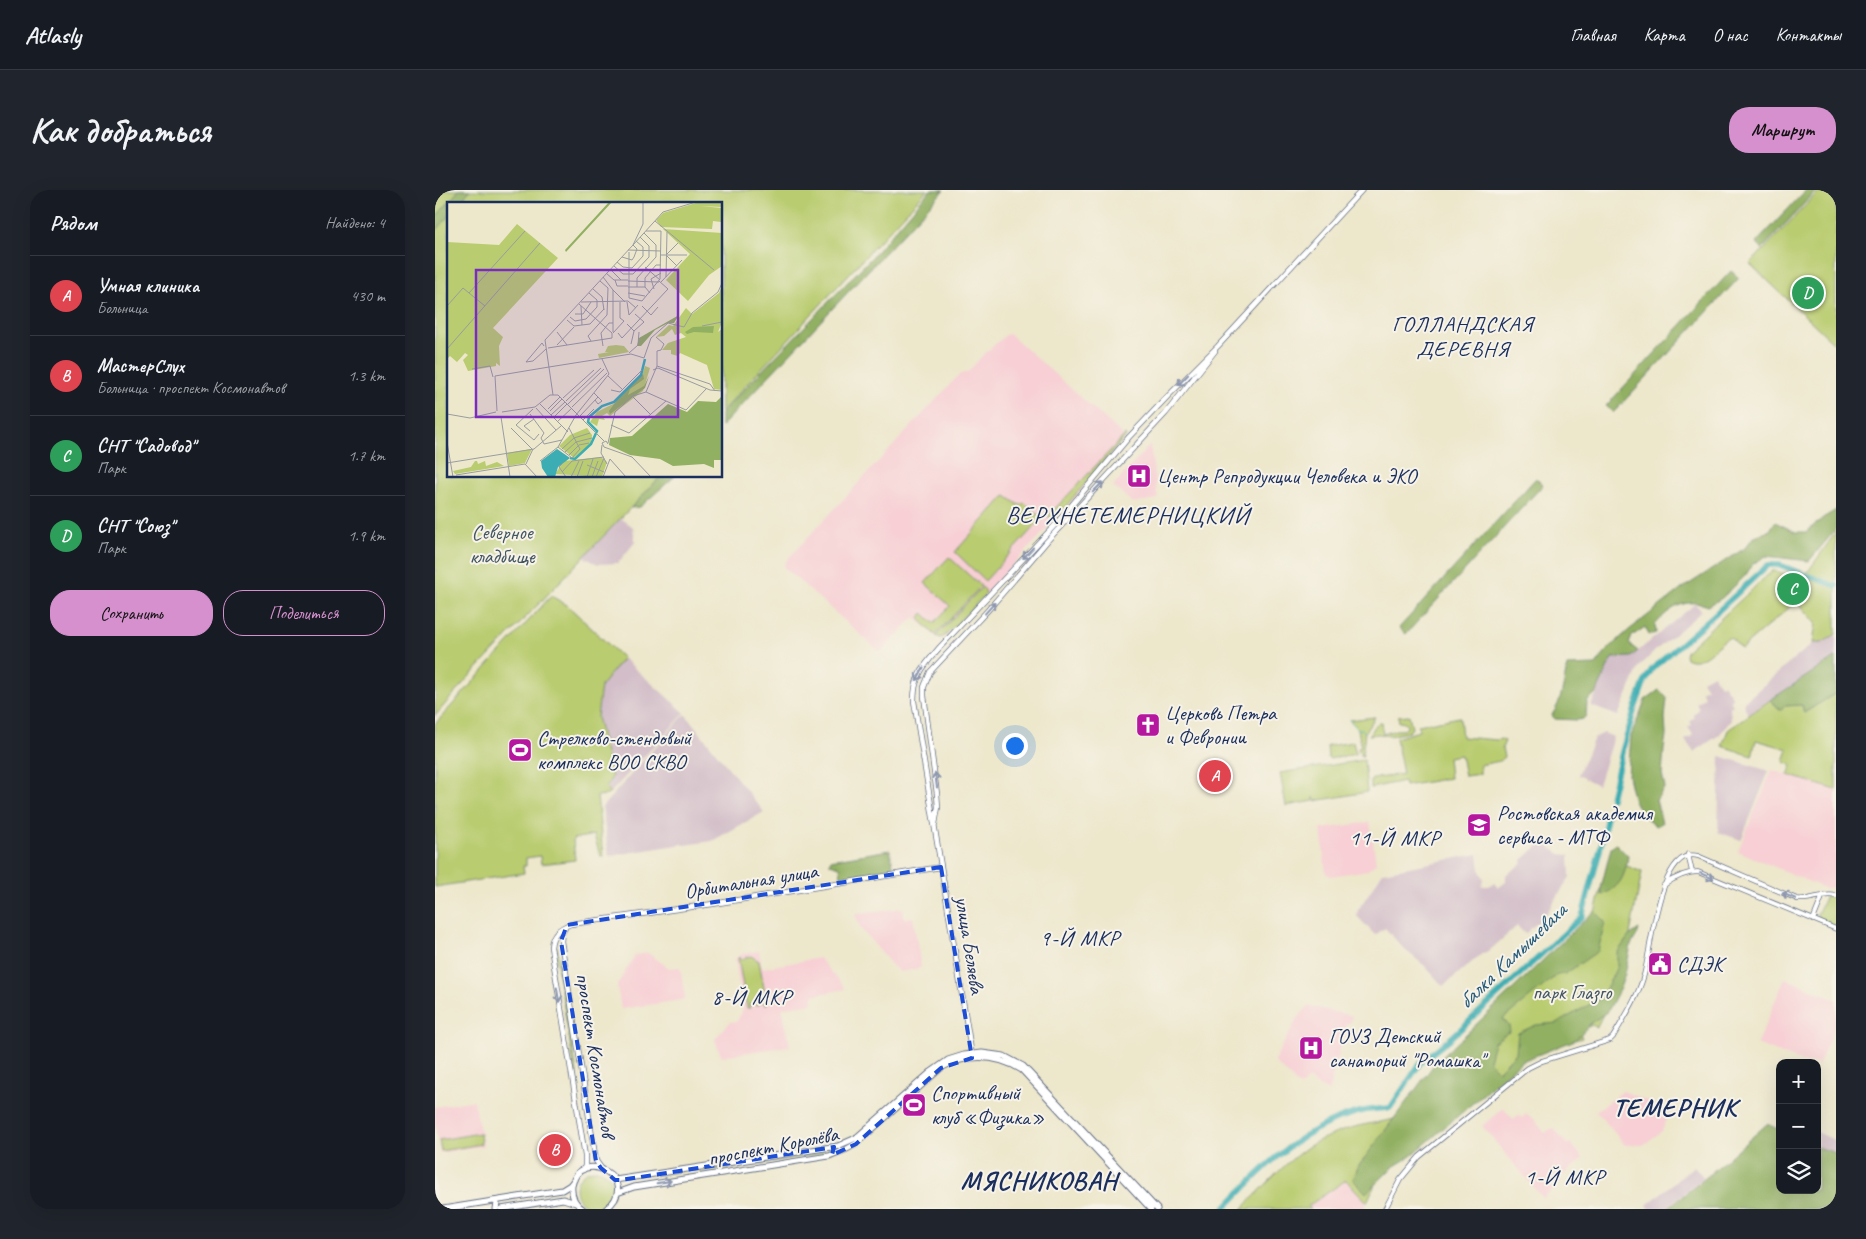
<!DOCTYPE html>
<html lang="ru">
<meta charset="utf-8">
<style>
:root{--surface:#171b24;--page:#20242c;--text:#f1f3f6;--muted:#9ea1a6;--line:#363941;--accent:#d690ce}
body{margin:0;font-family:Caveat,sans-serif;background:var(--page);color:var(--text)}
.controls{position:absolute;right:15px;bottom:15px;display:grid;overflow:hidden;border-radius:10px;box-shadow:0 5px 20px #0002}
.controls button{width:45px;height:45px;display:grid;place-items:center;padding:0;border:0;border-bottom:1px solid var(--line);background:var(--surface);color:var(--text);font:25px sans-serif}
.you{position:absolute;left:579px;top:555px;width:18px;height:18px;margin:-12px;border:4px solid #fff;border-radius:50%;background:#1a73e8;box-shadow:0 0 0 8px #1a73e833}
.badge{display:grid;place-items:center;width:32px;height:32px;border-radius:50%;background:var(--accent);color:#fff;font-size:16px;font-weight:700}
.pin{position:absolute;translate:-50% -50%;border:2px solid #fff;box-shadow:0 1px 5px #0006}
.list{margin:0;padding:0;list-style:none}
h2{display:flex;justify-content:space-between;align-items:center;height:65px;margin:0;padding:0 20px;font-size:21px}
h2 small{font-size:16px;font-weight:400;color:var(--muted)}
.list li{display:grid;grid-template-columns:32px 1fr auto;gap:15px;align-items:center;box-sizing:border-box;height:80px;padding:0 20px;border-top:1px solid var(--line)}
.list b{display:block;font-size:19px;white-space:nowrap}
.list p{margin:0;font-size:16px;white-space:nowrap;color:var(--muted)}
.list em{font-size:16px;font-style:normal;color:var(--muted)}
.actions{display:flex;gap:10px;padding:15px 20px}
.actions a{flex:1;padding:11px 0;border:1px solid var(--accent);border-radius:20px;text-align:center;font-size:18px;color:var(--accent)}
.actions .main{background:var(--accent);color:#111}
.icon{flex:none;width:28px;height:28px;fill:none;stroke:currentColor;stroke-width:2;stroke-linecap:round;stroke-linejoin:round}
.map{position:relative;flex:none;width:1401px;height:1019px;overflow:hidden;border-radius:20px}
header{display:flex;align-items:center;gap:30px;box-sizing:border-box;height:70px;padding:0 25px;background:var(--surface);border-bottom:1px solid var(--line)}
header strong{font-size:24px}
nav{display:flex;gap:28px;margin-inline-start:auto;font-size:18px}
.intro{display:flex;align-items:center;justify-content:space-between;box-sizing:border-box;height:120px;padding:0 30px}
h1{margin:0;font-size:35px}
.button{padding:12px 22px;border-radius:20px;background:var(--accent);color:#111;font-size:18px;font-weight:700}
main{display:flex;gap:30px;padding:0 30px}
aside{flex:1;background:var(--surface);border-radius:20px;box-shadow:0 5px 20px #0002}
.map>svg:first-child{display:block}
</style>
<header>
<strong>Atlasly</strong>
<nav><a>Главная</a><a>Карта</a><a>О нас</a><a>Контакты</a></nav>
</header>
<div class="intro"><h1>Как добраться</h1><a class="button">Маршрут</a></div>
<main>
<aside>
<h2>Рядом<small>Найдено: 4</small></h2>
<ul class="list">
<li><span class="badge" style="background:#e0444e">A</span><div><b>Умная клиника</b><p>Больница</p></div><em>430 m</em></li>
<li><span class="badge" style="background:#e0444e">B</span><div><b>МастерСлух</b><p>Больница · проспект Космонавтов</p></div><em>1.3 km</em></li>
<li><span class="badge" style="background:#2e9e5b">C</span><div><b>СНТ &quot;Садовод&quot;</b><p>Парк</p></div><em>1.7 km</em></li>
<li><span class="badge" style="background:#2e9e5b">D</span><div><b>СНТ &quot;Союз&quot;</b><p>Парк</p></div><em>1.9 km</em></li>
</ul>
<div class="actions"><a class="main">Сохранить</a><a>Поделиться</a></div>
</aside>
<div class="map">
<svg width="1401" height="1019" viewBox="0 0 1401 1019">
<rect width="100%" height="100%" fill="#f7f3e8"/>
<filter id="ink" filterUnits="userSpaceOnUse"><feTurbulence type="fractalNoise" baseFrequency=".02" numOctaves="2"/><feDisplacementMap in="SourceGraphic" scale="10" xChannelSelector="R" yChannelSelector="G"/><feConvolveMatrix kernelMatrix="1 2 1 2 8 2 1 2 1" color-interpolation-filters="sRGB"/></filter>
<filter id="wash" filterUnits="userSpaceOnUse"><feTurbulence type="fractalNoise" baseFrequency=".0096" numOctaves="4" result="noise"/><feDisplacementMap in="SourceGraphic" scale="20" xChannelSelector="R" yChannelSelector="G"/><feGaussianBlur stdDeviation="1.12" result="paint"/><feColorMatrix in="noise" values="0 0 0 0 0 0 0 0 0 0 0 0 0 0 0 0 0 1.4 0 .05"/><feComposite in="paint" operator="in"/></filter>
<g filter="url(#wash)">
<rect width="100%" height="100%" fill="#ede7cc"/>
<path fill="#f7cfd4" d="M572 144 576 145 688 245 689 249 638 311 510 447 507 449 503 448 479 427 447 461H444L352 380 349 377 350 372 524 185 534 181 548 165Z
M715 255 723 309 698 313 678 296Z
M1337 580 1401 600V699L1393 697 1391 699 1303 661Z
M935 632 941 673 933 680 896 686 891 684 886 639Z
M468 718 469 728 478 727 486 778 465 782 458 776 426 739 420 724Z
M324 761 327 778 384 768 411 799 378 805V813L347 818 355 856 286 866 280 849 295 832 302 831 308 819 300 769 307 764Z
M213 763 234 778 245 777 250 807 247 810 186 819 182 795 200 765Z
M1350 788 1401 810V834L1382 878V873H1370L1322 854Z
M874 816 917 826 915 833H912L893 902 873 889 866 896 862 894 839 871 862 829Z
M1188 901 1231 919 1234 923 1227 941 1208 955H1190L1161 921Z
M39 910 48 956 5 963 0 933V917Z
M1068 918 1078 929 1084 925 1087 928 1091 924 1099 929 1110 943 1115 939H1119L1133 955 1135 953 1148 968 1125 988 1127 991 1108 1008 1047 936Z
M911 990 932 1012 929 1019H876L873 1016Z"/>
<path fill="#d2bdc8" d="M164 322 187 329 198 337 200 352 183 373 163 374 146 366Z
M1260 414 1267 421 1221 460 1204 477 1183 526 1156 516 1177 468 1196 467Z
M1401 444V467L1313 524 1308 513 1378 453H1387Z
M188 468 250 523 175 603 171 598 177 587 162 528 166 496Z
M1278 484 1285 495 1288 494 1298 508 1295 510 1298 515 1295 518 1296 530 1284 545 1259 562 1250 550 1258 545 1253 537 1257 535 1255 531 1259 528 1258 525 1264 518 1261 513 1270 507 1266 501 1272 498 1267 490Z
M250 524 329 622 277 651 249 655 248 654 174 666 167 617Z
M1169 543 1178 547 1163 595 1143 585 1159 548Z
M1285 566 1334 581 1306 650 1283 642Z
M1108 652 1125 664 1134 665 1135 687 1111 724 1090 744 1082 736 1054 761 1048 763 1008 796 989 775 970 760 950 738 940 745 922 726 923 720 948 682 1043 664 1045 681 1049 689 1047 696H1054L1059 693 1063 698 1071 692V685L1088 673 1087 670Z
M1382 942 1401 951V963L1382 957Z
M1259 976 1269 988 1229 1019H1215L1212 1015Z"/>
<path fill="#b9cc6f" stroke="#6a7e66" d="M0 0H492L286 222V14H14V286H226L31 490 0 526Z
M1385 0H1401V155L1315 74Z
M690 245 691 246 620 329H617L613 326Z
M571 306 584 315 590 313 607 328 550 391 520 362 569 307Z
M1401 342V444L1387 453H1378L1381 433 1362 411 1306 459 1297 449 1293 448C1280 455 1267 477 1251 468L1250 464 1252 460 1338 380 1367 390Z
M514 367 546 396 500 445 484 429 488 423 499 433 515 416 490 393Z
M547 397 550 400 551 404 510 446 506 448 501 446Z
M116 406 132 415 188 468 166 496 162 527 177 587 171 598 175 603 172 605 162 606 168 666H165L159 645 138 649 140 670 106 674 105 666 91 668V676H88L89 683 0 697V534Z
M1401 503V600L1353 585 1357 575 1349 572 1353 559 1321 550 1317 566 1287 556 1293 540 1335 510 1346 520 1349 516 1367 515 1369 523Z
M974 525 977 538 974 542 954 546 944 544 934 545 939 536 946 532 948 544 961 540H969L972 537 971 533 964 532 963 526Z
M940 527 930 542 928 560H927L928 566H926L923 558 926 557 923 539 914 530Z
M1025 527 1027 547 1062 550 1066 549 1070 551 1067 558 1069 567 1065 571 1045 575V584L1030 586 1026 565 1013 567 1015 588 970 596 969 591 936 598V589L968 584 961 548 984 541 983 535Z
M918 552 921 564 894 569 893 568 892 556Z
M929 570 932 602 880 611 879 607V611L851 616 845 583Z
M1174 669 1207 682 1186 790 1161 838 1158 835 1144 840 1147 848 1089 863 947 979 932 1012 911 990 873 1016 876 1019H807C827 999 859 962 885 950 896 945 916 937 928 935 940 932 951 932 962 928L1159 726Z
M1391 706 1401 707V737L1383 729 1382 724Z
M121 756H122L142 883H140L119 757Z
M316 766 324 771 332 814 330 815 329 811 323 815 314 814 315 818H312L303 768 305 767 306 770 311 767Z
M45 943 46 954 6 961 4 950Z
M394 960 395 963 264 982V981Z
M141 999a19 19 0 1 1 38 0a19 19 0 1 1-38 0Z"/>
<path fill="#92b062" stroke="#567060" d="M24 0H35L24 14H14V26L0 42V28Z
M495 0H509L286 237V223L437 67Z
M1371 0H1382L1327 59 1321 53Z
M1296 81 1304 88 1178 223 1171 216Z
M226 286H240L205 317 196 318Z
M1101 288 1108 295 971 444 964 438Z
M1401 320V339L1374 371 1331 366 1318 374 1310 386 1287 408 1273 416C1251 407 1234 418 1220 435L1221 443 1214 445 1210 437 1197 446 1194 454 1203 461 1196 467 1177 468 1162 502 1152 511 1151 526 1148 529 1142 530 1119 529 1117 525C1127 511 1129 492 1132 476L1161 475 1170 462 1194 440 1248 398 1310 358 1318 348 1335 340 1340 332 1361 342H1371L1388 328Z
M1401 467V503L1369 523 1367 515 1349 516 1346 520 1335 510Z
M1224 500 1232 508 1230 528 1231 545 1229 559 1227 584 1230 597 1221 610 1227 633 1221 636 1215 632 1199 612 1193 586 1196 546 1206 521 1210 510Z
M1181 654 1193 666C1190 686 1186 697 1167 705L1166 698 1176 658Z
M455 660 459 679 406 687 405 677 395 674V670Z
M1159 721 1170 732 1163 761 1130 784 1122 785 1068 829 1074 836 1075 841 1059 852 1054 871 1063 881 1081 863 1083 843 1101 835 1122 833 1166 808 1182 777V763L1194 746 1204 739 1203 743 1196 755 1190 784 1185 798 1173 821 1156 833 1140 850 1087 871 976 966 958 977 931 1003 918 990 923 977 998 876Z
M1332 934 1345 940V1000H1382V957L1401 963V1019H1231L1268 990Z"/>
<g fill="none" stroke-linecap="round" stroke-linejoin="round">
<path stroke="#3badb3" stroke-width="1" d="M914 530 923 539H927L930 542"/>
<path stroke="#3badb3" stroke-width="5.5" d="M1176 608 1188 558 1200 518 1209 493 1217 479 1281 423 1333 375H1345L1401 396
M789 1019C829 976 869 935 928 921 937 919 946 919 955 918L986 872 1016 848 1147 727 1165 660 1173 622"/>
</g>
</g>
<g filter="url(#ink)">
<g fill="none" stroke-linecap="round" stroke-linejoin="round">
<defs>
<path id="tertiary" d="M1253 664 1257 682
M1229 695C1239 688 1250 682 1263 682L1401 739
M1378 730 1388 705
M950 1019 965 990 984 967 1093 878 1107 871 1175 850 1178 847C1189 828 1203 807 1209 785 1216 761 1224 655 1263 666L1362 709C1377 711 1389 702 1401 706"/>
<path id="secondary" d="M500 634 503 617 502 604 489 506V497L495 482 553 420 613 350 731 223 780 161
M131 736 127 743 126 751 161 971 166 978
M537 866 479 511C479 485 489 476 505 457L620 335 694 247 733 206 783 156 927 0
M148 980 150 976V966L116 757C117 744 124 738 136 734L278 714 506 677"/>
<path id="primary" d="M180 990 403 956 421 948 496 882 513 870 529 865 547 863 569 866 588 876 722 1019
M182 1003 199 997 394 966 412 959 421 954 506 878C534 863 560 864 587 880L716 1019
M59 1011 62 1013 61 1019
M8 1019 127 1000 135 995 139 990
M66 1019 128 1009 141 1013
M148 1019C140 1014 136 1006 137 996 145 955 208 990 171 1019"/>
</defs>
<use href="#tertiary" stroke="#646f84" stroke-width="5.5"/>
<use href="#secondary" stroke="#646f84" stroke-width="6"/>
<use href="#primary" stroke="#646f84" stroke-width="7"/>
<use href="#tertiary" stroke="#fff" stroke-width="4"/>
<use href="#secondary" stroke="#fff" stroke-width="4.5"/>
<use href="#primary" stroke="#fff" stroke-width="5"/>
</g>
<defs><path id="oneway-shaft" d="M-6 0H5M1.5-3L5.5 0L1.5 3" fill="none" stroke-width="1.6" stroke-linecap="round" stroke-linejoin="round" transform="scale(1.25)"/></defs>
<g stroke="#8d97ae">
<use href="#oneway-shaft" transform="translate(748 190) rotate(134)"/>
<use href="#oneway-shaft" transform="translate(663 297) rotate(-45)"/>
<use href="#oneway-shaft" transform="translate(593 363) rotate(133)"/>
<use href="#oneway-shaft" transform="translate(555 418) rotate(-48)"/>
<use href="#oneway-shaft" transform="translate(485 484) rotate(118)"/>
<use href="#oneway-shaft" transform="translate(501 590) rotate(-97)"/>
<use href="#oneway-shaft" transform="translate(1272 686) rotate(23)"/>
<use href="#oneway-shaft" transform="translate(1354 706) rotate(-157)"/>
<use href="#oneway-shaft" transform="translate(123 805) rotate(81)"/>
<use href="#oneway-shaft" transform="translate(229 992) rotate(-9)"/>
</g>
</g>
<path fill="none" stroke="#1d4ed8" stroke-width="4" stroke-dasharray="10 6" stroke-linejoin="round" d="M506 677 537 868 506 878 421 954 397 965 399 957 186 990H180L166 978 161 971 126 751 132 735Z"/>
<defs>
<symbol id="hospital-square" viewBox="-11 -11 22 22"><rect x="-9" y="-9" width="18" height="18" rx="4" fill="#b5179e" stroke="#f7f3e8"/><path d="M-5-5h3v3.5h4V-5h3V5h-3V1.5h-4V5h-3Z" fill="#fff"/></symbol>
<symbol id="church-square" viewBox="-11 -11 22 22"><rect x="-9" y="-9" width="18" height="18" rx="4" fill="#b5179e" stroke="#f7f3e8"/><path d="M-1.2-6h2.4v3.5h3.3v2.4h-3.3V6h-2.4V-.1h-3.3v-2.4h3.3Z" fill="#fff"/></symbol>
<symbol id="stadium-square" viewBox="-11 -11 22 22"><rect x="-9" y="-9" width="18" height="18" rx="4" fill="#b5179e" stroke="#f7f3e8"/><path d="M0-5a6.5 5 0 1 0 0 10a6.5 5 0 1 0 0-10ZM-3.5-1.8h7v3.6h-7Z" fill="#fff"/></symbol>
<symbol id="university-square" viewBox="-11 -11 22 22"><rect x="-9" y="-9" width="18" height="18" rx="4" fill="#b5179e" stroke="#f7f3e8"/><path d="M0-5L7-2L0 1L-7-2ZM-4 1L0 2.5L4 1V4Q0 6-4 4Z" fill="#fff"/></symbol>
<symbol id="civic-square" viewBox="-11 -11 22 22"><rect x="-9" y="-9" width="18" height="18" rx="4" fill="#b5179e" stroke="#f7f3e8"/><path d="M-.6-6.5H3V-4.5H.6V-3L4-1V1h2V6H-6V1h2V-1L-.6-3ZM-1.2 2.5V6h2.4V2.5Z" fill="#fff"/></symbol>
</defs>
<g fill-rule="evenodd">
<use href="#hospital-square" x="690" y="272" width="28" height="28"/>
<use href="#church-square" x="699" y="521" width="28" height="28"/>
<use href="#stadium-square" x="71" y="546" width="28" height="28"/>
<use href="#university-square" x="1030" y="621" width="28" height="28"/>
<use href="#civic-square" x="1211" y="760" width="28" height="28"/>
<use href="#hospital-square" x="862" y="844" width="28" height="28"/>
<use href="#stadium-square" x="465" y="901" width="28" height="28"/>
</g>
<g text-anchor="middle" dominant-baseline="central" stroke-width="4" stroke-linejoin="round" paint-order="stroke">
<g font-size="21" fill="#1b2f5e" stroke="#f7f3e8" text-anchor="start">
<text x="722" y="286">Центр Репродукции Человека и ЭКО</text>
<text x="730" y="523">Церковь Петра<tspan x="730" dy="24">и Февронии</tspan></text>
<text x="102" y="548">Стрелково-стендовый<tspan x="102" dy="24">комплекс ВОО СКВО</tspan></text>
<text x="1062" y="623">Ростовская академия<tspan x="1062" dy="24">сервиса - МТФ</tspan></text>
<text x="1242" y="774">СДЭК</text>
<text x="894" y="846">ГОУЗ Детский<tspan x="894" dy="24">санаторий "Ромашка"</tspan></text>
<text x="496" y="903">Спортивный<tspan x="496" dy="24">клуб «Физика»</tspan></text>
</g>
<g font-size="21" fill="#425662" stroke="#f7f3e8">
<text x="67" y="342">Северное<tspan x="67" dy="24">кладбище</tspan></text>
<text x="1137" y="802">парк Глазго</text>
</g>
<g font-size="21" fill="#1b2f5e" stroke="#f7f3e8">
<text transform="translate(316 691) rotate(-9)">Орбитальная улица</text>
<text transform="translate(535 755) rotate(81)">улица Беляева</text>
<text transform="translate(161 865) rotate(81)">проспект Космонавтов</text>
<text transform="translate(338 956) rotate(-11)">проспект Королёва</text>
</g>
<g font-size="22" letter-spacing="1" fill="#1b2f5e" stroke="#f7f3e8">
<text x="1028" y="134">ГОЛЛАНДСКАЯ<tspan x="1028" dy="25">ДЕРЕВНЯ</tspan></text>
<text x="960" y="648">11-Й МКР</text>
<text x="645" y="748">9-Й МКР</text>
<text x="317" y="807">8-Й МКР</text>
<text x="1130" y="987">1-Й МКР</text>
</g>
<g font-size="22" font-style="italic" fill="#265b7c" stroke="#f7f3e8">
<text transform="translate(1077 766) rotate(-44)">балка Камышеваха</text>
</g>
<g font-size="24" letter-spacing="1" fill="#1b2f5e" stroke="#f7f3e8">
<text x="693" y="325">ВЕРХНЕТЕМЕРНИЦКИЙ</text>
</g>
<g font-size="26" font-weight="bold" letter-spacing="1" fill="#1b2f5e" stroke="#f7f3e8">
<text x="1240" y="917">ТЕМЕРНИК</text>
<text x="604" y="990">МЯСНИКОВАН</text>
</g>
</g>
<g transform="translate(12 12)">
<rect width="275" height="275" fill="#ede7cc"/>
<path d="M252 0H275V5L253 4 275 6 274 20 266 19 265 27 214 25 209 18 216 11ZM70 22 111 56 46 126 56 135 52 144 53 164 49 161V164L21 169 16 158 21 153 18 151 10 160 3 154 0 157V40L52 43ZM216 27 275 31V64L262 73 241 99 219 78 243 52ZM275 84V120L271 130 275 127V188L267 187 260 163 233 151 231 154 224 152V148H215L221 141 239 135 234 131 228 133 225 127 217 134 209 135 222 123 226 124 239 106 245 112 272 91ZM169 143 177 144 182 150 152 156 151 152 162 150H158L161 144ZM198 164 203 166 196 189 163 214 160 211 155 214 158 218 152 217 150 224 143 220 150 210 168 201 195 173ZM140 226 145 233 144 242 127 256 112 244 123 233ZM85 247 78 261 62 264 60 251ZM154 255 160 260 155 275 108 272 117 259ZM28 259H30L31 262 38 259 39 264 50 260 57 264 8 272 6 269 24 265Z" fill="#b9cc6f"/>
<path d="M162 0H165L119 50 118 48ZM232 113 227 121H221L208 128 194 144H190L192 136ZM267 124 266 131 247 130 240 132 238 130 246 125ZM196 172 197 177 183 187 181 193 197 184 202 174 198 186 163 212 162 209 173 194ZM275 194V258H267V266L257 262 226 264 213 257 183 253 162 243 163 236 185 234 221 202 240 210 251 199 269 200Z" fill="#92b062"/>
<path d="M110 247 123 256 111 265 108 275H101L95 266 94 259Z" fill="#3badb3"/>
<path fill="none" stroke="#3badb3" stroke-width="2.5" d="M123 256 128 257 144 242 150 229 141 220 142 215 155 204 167 200 194 173 198 157"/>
<path fill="none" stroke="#999da0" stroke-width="1" d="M208 19 267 68M181 48 214 49M182 50V96M214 53H240M175 55 185 58 187 55 190 47 186 43 216 10 249 0M170 60 176 65 185 66 196 54V45L189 39M167 64 176 72H186L202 55V44L193 35M230 64 219 53 231 41M198 65 213 78M163 67 174 78M159 71 167 78H181M156 75 166 88V130M219 75 220 30M168 78 170 84H181M181 79 212 80M214 80 235 58M181 85H198L203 91M190 85V76L209 55V43L197 31M198 85V76L209 63H214M146 87 155 95 157 108M207 87 204 77 214 71M166 88 178 100M22 91 38 104M181 91 198 94M182 96 195 99 213 77 214 29H199M134 100 181 99 189 106M180 100 182 113 191 103M132 102 165 131M0 104 16 86 22 91 78 29M134 104 135 123M195 104 204 113 211 105M128 112H136L144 100M123 115 128 119 139 117 150 105V98L142 91M120 118 127 124 143 122 157 107M180 122 187 129 184 142M255 124 275 120M187 129 197 120 188 112M110 130 120 143M166 131 177 119 173 116V100M171 131 175 136 221 87 212 79M209 135 217 142 214 148M144 139 141 134 160 113 161 86 153 79M110 143 127 125M156 144 154 131 162 121H166M101 146 165 136V131M0 147 93 41M182 151 191 143 192 130M79 160 95 141 97 144M79 160 86 159 99 147M210 164V149L214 148M102 165 184 152 197 156 204 136 221 121 237 125 245 111 271 90 275 81M25 167 43 164 46 175M206 168 211 166 263 188 275 189M48 174 102 165M48 174 50 209M161 174 176 188M164 188 173 190 195 168M199 190 239 208 260 186M147 191 155 199 151 202 148 198M106 193 98 138 186 43 196 22V0M186 195 204 213M116 196 147 168M119 199 154 166M93 202 121 230M121 202 157 167M125 205 160 171M89 206 109 228M86 207 69 223 87 238 92 232M101 207 113 195M103 209 115 197M55 210 88 205 103 193H111L157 239M0 212 23 216 49 210M83 212 97 231M104 213 118 200M133 214 151 195M54 215 63 275M106 216 120 202M136 218 147 207M110 220 125 206M164 223 182 231 219 199M64 226 85 247M83 229 77 224 87 217M97 231 94 236 97 242 115 238M0 240 6 275M161 241 168 210 186 194 199 190 210 164 263 182 268 189M161 242 159 239 155 241 157 245 185 255 204 275M155 243 154 251 160 262M111 245 125 256 133 247 122 226M115 247 127 236 143 231M118 250 129 240 145 236M122 253 132 243 142 241M93 259 111 245 129 213 162 172 155 157M0 261 87 247 114 224M116 261 112 265 119 275M79 262 86 247M140 263 157 270M115 270 125 259 157 255M9 273 78 262 90 275M124 275 132 259M130 275 136 259M140 275 146 257M145 275 151 259M149 275 157 256M156 275 163 257 179 275"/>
<path fill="#7b2cbf" fill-opacity="0.15" stroke="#7b2cbf" stroke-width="2.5" d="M29 68H231V215H29Z"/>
<rect width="275" height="275" fill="none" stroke="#1b2f5e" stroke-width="2.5"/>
</g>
</svg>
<div class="controls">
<button>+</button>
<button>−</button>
<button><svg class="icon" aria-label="layers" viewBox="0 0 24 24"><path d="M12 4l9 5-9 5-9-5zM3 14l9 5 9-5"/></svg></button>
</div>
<div class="you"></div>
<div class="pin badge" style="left:780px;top:586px;background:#e0444e">A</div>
<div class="pin badge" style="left:120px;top:960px;background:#e0444e">B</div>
<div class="pin badge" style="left:1358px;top:399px;background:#2e9e5b">C</div>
<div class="pin badge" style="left:1373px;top:103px;background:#2e9e5b">D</div>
</div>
</main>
